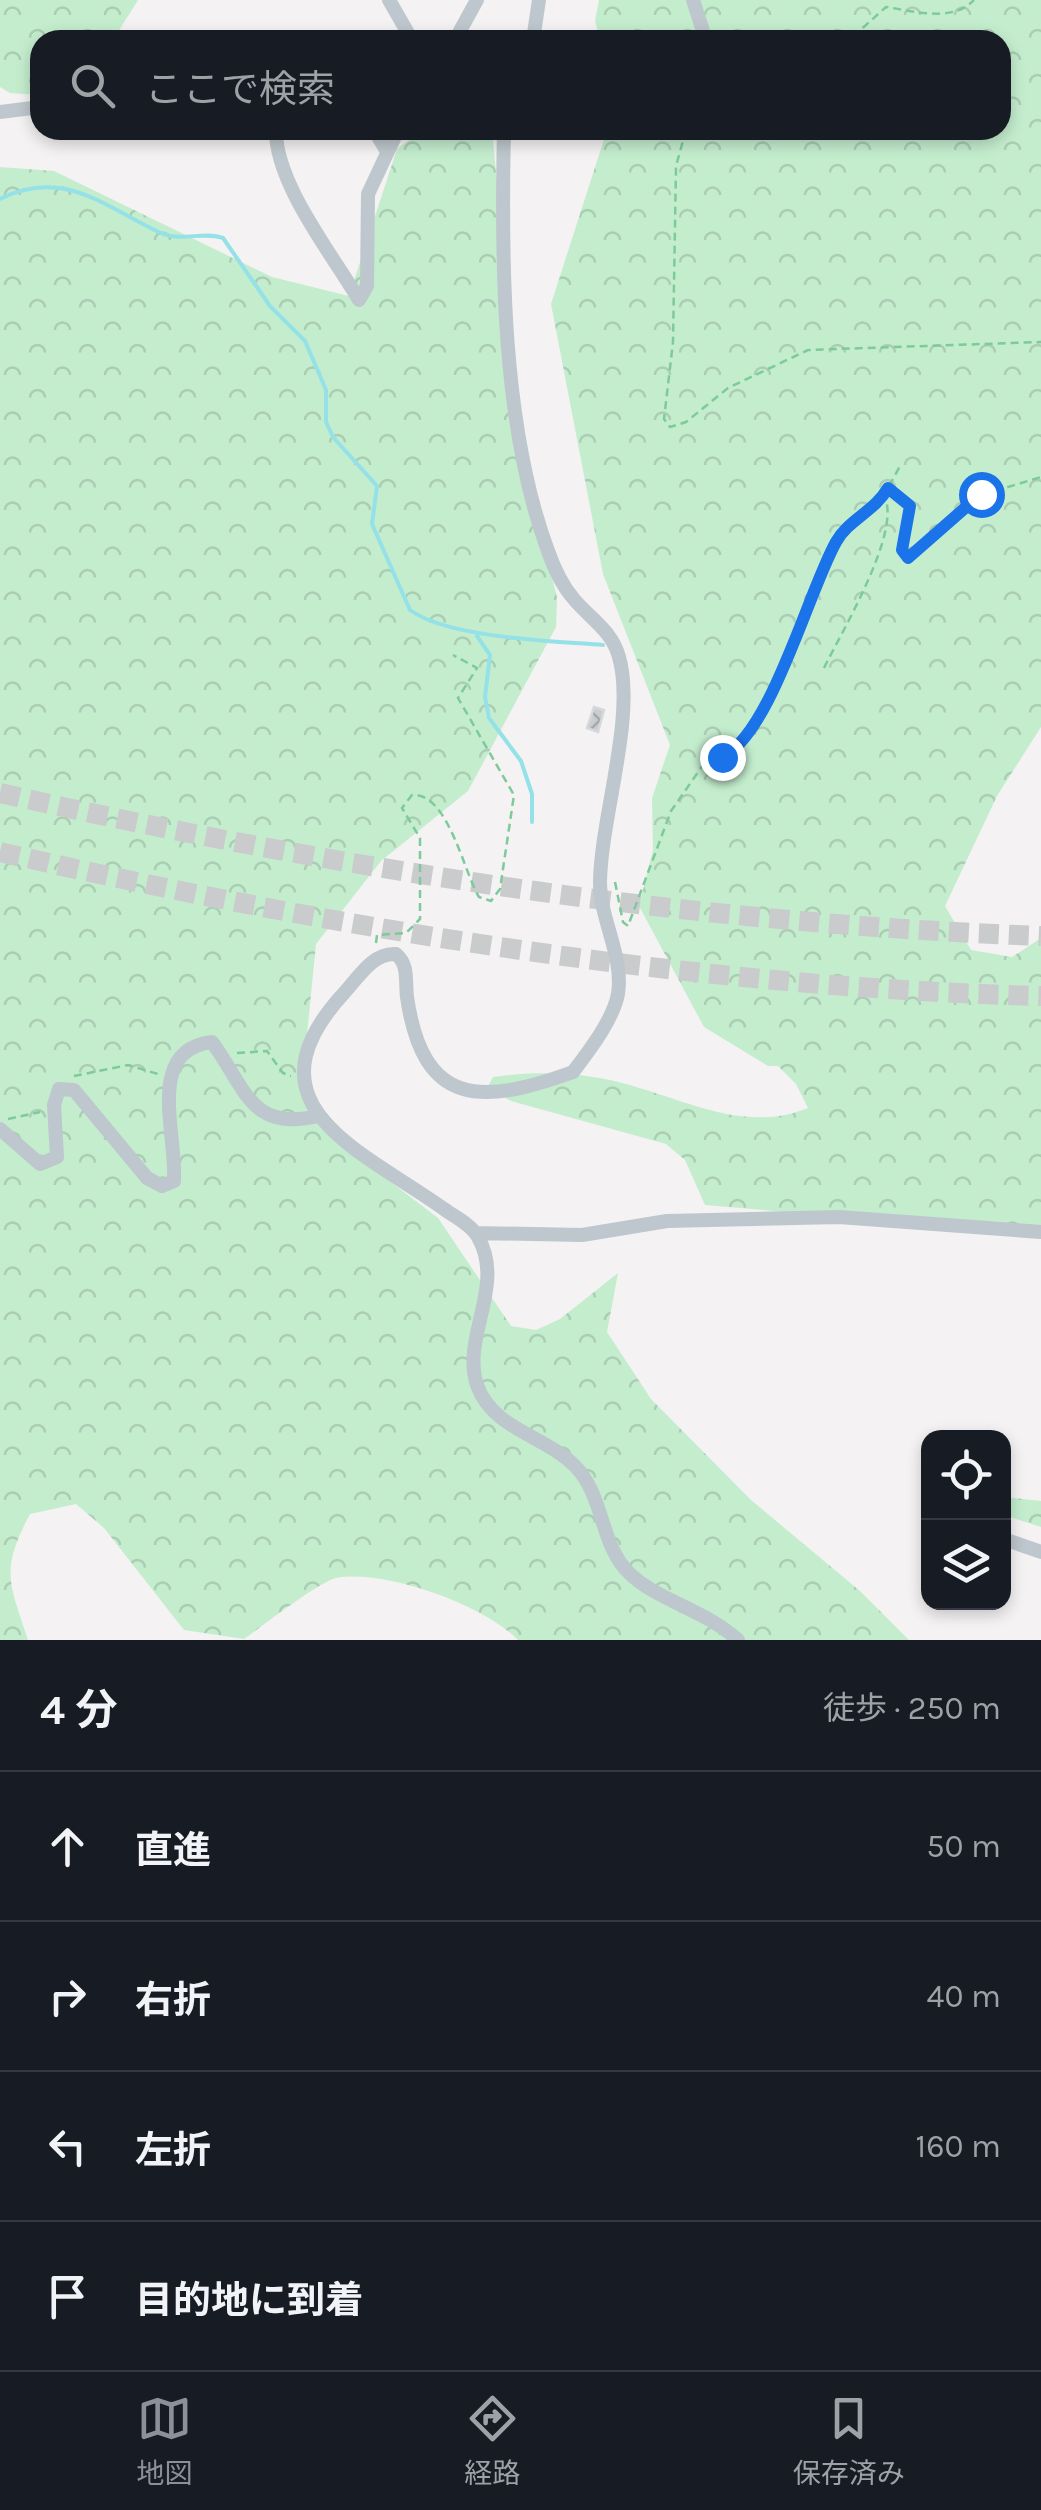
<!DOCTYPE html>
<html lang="ja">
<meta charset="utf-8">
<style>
:root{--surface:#171b24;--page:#242831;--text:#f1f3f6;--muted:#9ea1a6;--line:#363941;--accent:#8c9099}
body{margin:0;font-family:Karla,"Noto Sans JP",sans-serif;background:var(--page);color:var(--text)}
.controls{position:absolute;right:30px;bottom:30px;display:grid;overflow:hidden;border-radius:20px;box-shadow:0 5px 15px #0003}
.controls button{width:90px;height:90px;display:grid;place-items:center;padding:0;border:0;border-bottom:2px solid var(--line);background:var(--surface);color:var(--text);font:50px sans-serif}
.stop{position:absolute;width:30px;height:30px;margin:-22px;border:8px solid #1a73e8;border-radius:50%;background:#fff}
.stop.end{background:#1a73e8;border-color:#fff;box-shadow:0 2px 10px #0008}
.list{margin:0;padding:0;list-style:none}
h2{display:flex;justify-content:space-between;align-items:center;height:130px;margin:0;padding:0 40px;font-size:42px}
h2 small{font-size:32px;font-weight:400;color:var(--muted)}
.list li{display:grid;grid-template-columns:65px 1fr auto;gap:30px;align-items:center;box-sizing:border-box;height:150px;padding:0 40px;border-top:2px solid var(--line)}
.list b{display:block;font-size:38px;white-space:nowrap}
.list em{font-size:32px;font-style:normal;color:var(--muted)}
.icon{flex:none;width:55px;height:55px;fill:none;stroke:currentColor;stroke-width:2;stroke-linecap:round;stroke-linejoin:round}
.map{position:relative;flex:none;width:1041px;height:1640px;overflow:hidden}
.search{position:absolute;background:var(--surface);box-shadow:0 5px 15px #0003;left:30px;right:30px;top:30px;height:110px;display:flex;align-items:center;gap:25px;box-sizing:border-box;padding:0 35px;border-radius:30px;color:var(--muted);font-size:38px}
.sheet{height:730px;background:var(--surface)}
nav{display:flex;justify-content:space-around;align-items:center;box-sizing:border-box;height:140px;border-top:2px solid var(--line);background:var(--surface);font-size:28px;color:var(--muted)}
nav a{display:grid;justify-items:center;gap:5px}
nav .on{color:var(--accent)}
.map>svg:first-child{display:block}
</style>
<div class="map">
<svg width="1041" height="1640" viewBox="0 0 1041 1640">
<defs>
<pattern id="forest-crowns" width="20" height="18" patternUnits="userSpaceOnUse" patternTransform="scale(2.5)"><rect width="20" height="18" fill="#c4edce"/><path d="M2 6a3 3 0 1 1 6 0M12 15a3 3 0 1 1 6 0" fill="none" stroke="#aacdb3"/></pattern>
<pattern id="building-cross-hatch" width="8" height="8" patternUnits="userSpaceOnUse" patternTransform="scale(2.5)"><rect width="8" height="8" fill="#c9cdd0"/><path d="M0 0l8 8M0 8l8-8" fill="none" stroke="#a5a9ac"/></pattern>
</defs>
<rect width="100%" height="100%" fill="#f4f2f2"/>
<path fill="url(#forest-crowns)" d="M0 0H138L113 40H40V95L10 93 0 87Z
M599 0H1041V727L997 796 945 906 971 950 1012 957 1041 938V1234L705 1205 685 1160 666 1144 511 1101 487 1088 493 1077C536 1071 579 1072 622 1083 685 1099 744 1134 808 1108L796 1084 778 1066H768L704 1027 639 906 653 850 652 798 670 745 603 574 551 304 607 130H1001V40H600L595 21Z
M423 130H492L524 467 557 597 556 627 468 791 381 861 316 944 306 1045 314 1096 337 1141 438 1218 511 1326 536 1330 560 1319 618 1273 607 1332 651 1399 751 1500 860 1591 909 1640H518C484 1605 385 1569 336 1578 319 1582 262 1626 244 1639L184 1630 104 1528 76 1504 30 1514C0 1571 9 1581 28 1640H0V167L54 171 272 277 349 296 397 149Z
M1004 1497 1041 1501V1527L1004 1515Z"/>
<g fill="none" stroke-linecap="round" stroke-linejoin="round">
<path stroke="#94e1e7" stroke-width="4" d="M0 199C63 167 105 207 161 233 181 242 204 231 223 238L270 306 305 341 326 390V422L333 437 377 486 372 524 410 610C448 638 553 641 603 645
M477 636 490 655 485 697 489 718 521 761 532 794V822"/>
</g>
<path fill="url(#building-cross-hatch)" stroke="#d6d9dc" stroke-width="2.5" d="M594 707 604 710 598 732 587 728Z"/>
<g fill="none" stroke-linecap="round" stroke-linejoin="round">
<path stroke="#cacbcd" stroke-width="20" stroke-dasharray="20 10" stroke-linecap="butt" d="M0 793C341 870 691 923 1041 936
M0 852C336 929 696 987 1041 996"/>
<path stroke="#7dca9a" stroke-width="2.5" stroke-dasharray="8 5" stroke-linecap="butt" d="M840 40 856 34 886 7C914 11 952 23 974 0
M686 130 676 166 673 342 664 419 670 427 686 422 728 388 808 350 1041 342
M889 489 910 506 902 555 908 558 972 498 1041 477
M824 668C841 633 903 530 884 496
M615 882 623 922 628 926 671 811 703 765 743 742 794 647 820 572 838 537 880 503 900 466
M376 943 377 935 406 933 420 919V838L402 808 412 795C448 792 464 873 479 897L491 901 500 889 514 795 458 698 477 668 453 655
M237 1053 267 1051 283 1073 291 1076
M74 1076 128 1065 158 1074
M8 1119 40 1112"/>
<path stroke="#bec7cd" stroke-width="14" d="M389 0 412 40
M693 0 704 34
M455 40 477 0
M533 40 539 0
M0 112 40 107
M276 130C275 183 332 254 359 300L367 286 368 194 398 130
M374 130 386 150
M504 130C501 262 502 427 548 551 554 568 561 584 573 598 589 618 612 630 619 657 636 716 601 817 600 882 600 920 624 956 618 994 613 1020 589 1051 573 1072 482 1105 423 1108 407 997 405 980 409 965 396 954 373 952 358 978 344 993 240 1106 362 1150 444 1209 455 1217 472 1225 478 1237 506 1286 461 1337 477 1385 492 1429 546 1436 575 1466 604 1495 600 1545 629 1573 658 1601 704 1609 738 1640
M0 1129 40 1164 57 1157 54 1105 59 1089 74 1090 147 1178 162 1186 174 1181C177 1133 145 1050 212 1042 246 1088 250 1132 318 1116
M476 1233 582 1235 667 1221 839 1217 1041 1232
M1004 1539 1041 1552"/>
</g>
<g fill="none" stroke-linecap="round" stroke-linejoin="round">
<path stroke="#1a73e8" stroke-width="12" d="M722 757C771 734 808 592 836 542 848 520 875 511 888 488L910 506 902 550 908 558 981 494"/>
</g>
</svg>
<div class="controls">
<button><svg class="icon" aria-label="locate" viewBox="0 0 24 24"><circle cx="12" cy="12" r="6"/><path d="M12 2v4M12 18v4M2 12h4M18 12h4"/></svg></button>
<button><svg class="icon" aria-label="layers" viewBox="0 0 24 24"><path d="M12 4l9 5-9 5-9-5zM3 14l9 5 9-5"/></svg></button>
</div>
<div class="stop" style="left:981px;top:494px"></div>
<div class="stop end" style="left:722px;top:757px"></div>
<div class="search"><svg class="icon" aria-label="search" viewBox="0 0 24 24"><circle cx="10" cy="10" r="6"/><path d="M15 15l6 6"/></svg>ここで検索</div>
</div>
<section class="sheet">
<h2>4 分<small>徒歩 · 250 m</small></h2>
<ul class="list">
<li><svg class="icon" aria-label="ahead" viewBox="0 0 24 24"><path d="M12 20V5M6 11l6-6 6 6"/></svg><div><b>直進</b></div><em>50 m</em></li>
<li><svg class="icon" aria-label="right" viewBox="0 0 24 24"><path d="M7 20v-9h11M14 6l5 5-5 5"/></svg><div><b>右折</b></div><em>40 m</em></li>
<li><svg class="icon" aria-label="left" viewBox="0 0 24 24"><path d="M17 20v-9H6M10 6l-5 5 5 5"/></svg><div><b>左折</b></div><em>160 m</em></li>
<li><svg class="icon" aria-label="arrive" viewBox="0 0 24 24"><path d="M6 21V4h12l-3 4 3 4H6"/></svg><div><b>目的地に到着</b></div></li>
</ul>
</section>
<nav>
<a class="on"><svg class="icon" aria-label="map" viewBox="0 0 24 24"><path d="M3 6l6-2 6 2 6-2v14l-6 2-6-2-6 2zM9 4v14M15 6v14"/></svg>地図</a>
<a><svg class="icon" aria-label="directions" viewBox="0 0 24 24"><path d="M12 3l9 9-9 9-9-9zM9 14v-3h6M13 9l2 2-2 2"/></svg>経路</a>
<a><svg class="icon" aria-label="saved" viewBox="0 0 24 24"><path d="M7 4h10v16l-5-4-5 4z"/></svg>保存済み</a>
</nav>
